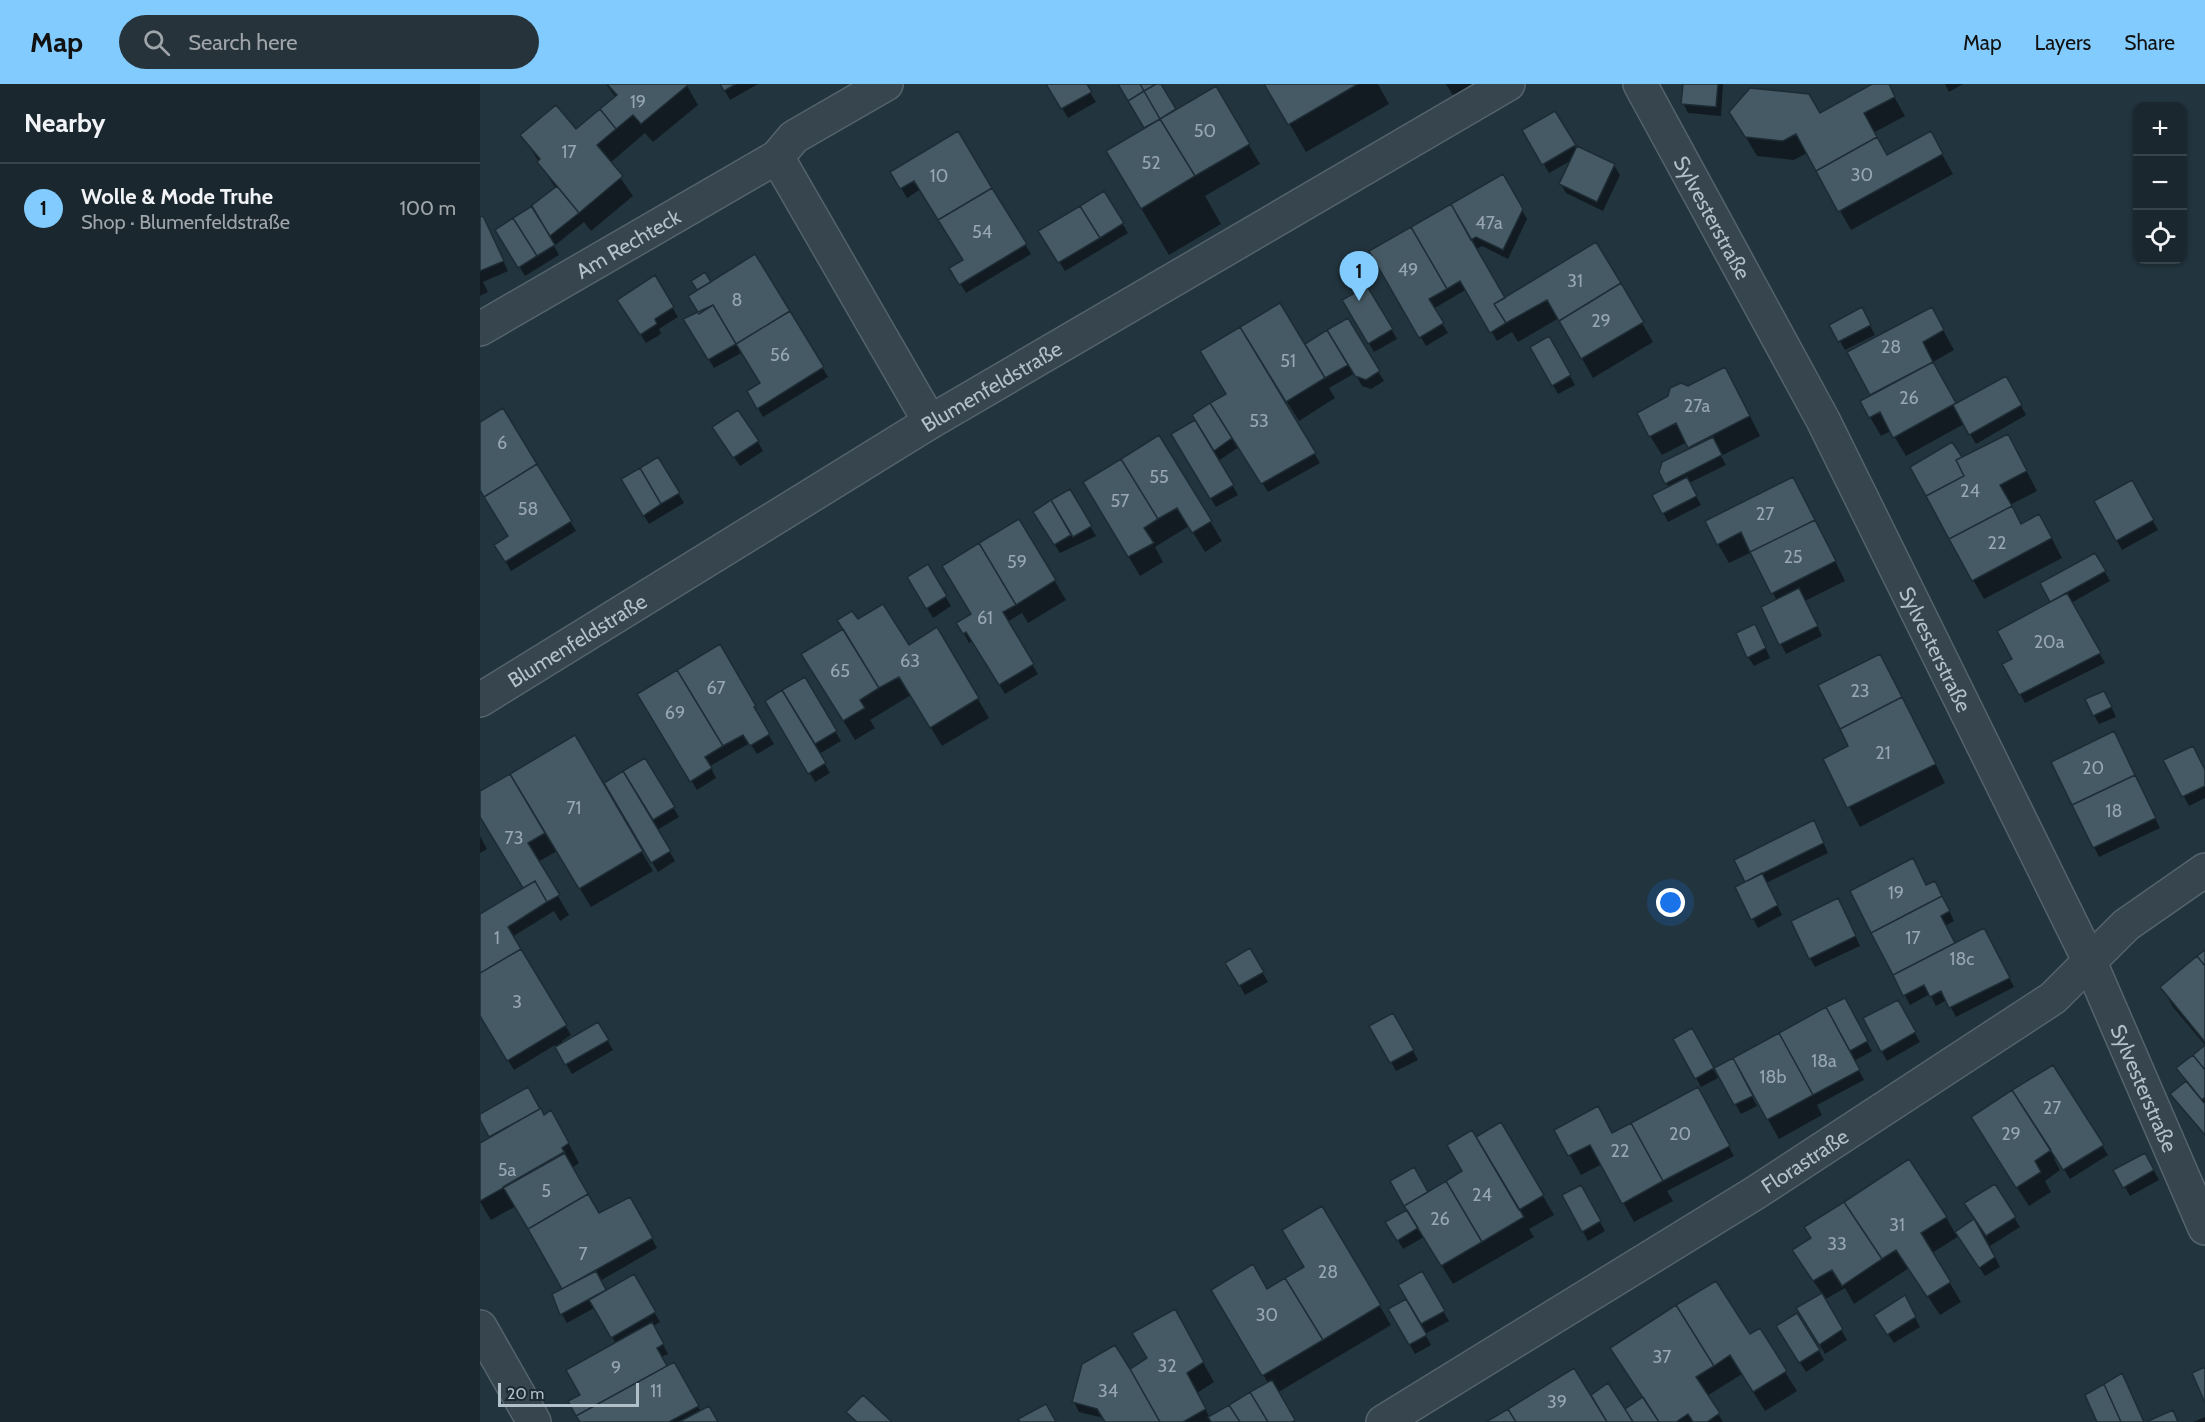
<!DOCTYPE html>
<meta charset="utf-8">
<style>
:root{--surface:#1a272e;--page:#27333a;--text:#f1f3f6;--muted:#9fa5aa;--line:#38444a;--accent:#82cbfe}
body{margin:0;font-family:Cabin,sans-serif;background:var(--page);color:var(--text)}
.controls{position:absolute;right:18px;top:18px;display:grid;overflow:hidden;border-radius:12px;box-shadow:0 2px 4px #0004}
.controls button{width:54px;height:54px;display:grid;place-items:center;padding:0;border:0;border-bottom:2px solid var(--line);background:var(--surface);color:var(--text);font:30px sans-serif}
.scale{position:absolute;left:18px;bottom:15px;width:141px;box-sizing:border-box;padding-left:6px;border:3px solid #b2c0c9;border-top:0;font-size:16px;line-height:21px;white-space:nowrap;color:#b2c0c9;-webkit-text-stroke:4px #1b2a33;paint-order:stroke}
.you{position:absolute;left:1191px;top:819px;width:21px;height:21px;margin:-15px;border:4px solid #fff;border-radius:50%;background:#1a73e8;box-shadow:0 0 0 9px #1a73e833}
.badge{display:grid;place-items:center;width:39px;height:39px;border-radius:50%;background:var(--accent);color:#111;font-size:20px;font-weight:700}
.pin{position:absolute;translate:-50% -50px;filter:drop-shadow(0 2px 3px #0008)}
.pin::after{content:'';position:absolute;top:32px;width:21px;height:18px;background:inherit;clip-path:polygon(0 0,100% 0,50% 100%)}
.list{margin:0;padding:0;list-style:none}
h2{display:flex;justify-content:space-between;align-items:center;height:78px;margin:0;padding:0 24px;font-size:26px}
h2 small{font-size:20px;font-weight:400;color:var(--muted)}
.list li{display:grid;grid-template-columns:39px 1fr auto;gap:18px;align-items:center;box-sizing:border-box;height:90px;padding:0 24px;border-top:2px solid var(--line)}
.list b{display:block;font-size:22px;white-space:nowrap}
.list p{margin:0;font-size:20px;white-space:nowrap;color:var(--muted)}
.list em{font-size:20px;font-style:normal;color:var(--muted)}
.icon{flex:none;width:33px;height:33px;fill:none;stroke:currentColor;stroke-width:2;stroke-linecap:round;stroke-linejoin:round}
.map{position:relative;flex:none;width:1725px;height:1338px;overflow:hidden}
header{display:flex;align-items:center;gap:36px;box-sizing:border-box;height:84px;padding:0 30px;background:var(--accent);color:#111}
header strong{font-size:28px}
nav{display:flex;gap:33px;margin-inline-start:auto;font-size:21px}
.search{width:420px;height:54px;background:var(--page);display:flex;align-items:center;gap:15px;box-sizing:border-box;padding:0 21px;border-radius:33px;color:var(--muted);font-size:22px}
main{display:flex}
aside{flex:1;background:var(--surface)}
.map>svg:first-child{display:block}
</style>
<header>
<strong>Map</strong>
<div class="search"><svg class="icon" aria-label="search" viewBox="0 0 24 24"><circle cx="10" cy="10" r="6"/><path d="M15 15l6 6"/></svg>Search here</div>
<nav><a>Map</a><a>Layers</a><a>Share</a></nav>
</header>
<main>
<aside>
<h2>Nearby<small></small></h2>
<ul class="list">
<li><span class="badge">1</span><div><b>Wolle &amp; Mode Truhe</b><p>Shop · Blumenfeldstraße</p></div><em>100 m</em></li>
</ul>
</aside>
<div class="map">
<svg width="1725" height="1338" viewBox="0 0 1725 1338">
<rect width="100%" height="100%" fill="#22343e"/>
<path fill="#0007" d="M126 0H206L218 21 173 58 165 49 130 79 153 112 111 147 104 138 74 162 79 171 45 192 17 146 76 105 42 51 96 47 136 14Z
M241 0H278L250 16Z
M568 0H605L616 18 588 34Z
M640 0H679L695 28 735 4 780 80 725 112 741 140 689 171 655 114 666 45Z
M786 0H898L909 20 826 68Z
M966 0H1010L977 18Z
M1204 0H1243L1241 32 1208 29 1203 19Z
M1396 0H1407L1425 32 1393 49 1407 73 1450 49 1473 90 1371 146 1327 69 1314 76 1277 72 1251 28 1340 31Z
M1465 0H1483L1469 8Z
M1075 29 1097 66 1134 81 1140 91 1123 127 1086 109 1081 100 1092 76 1069 89 1044 46Z
M477 49 551 170 486 209 471 184 484 176 441 105 427 114 412 88Z
M1022 92 1047 135 1028 175 1002 162 995 166 1024 216 1116 160 1173 258 1113 294 1079 234 1038 258 1032 248 1017 257 987 205 953 225 968 249 946 262 891 168Z
M624 109 648 149 585 187 560 147Z
M0 135 7 143 28 187 3 198 8 208 0 212Z
M174 193 198 233 179 245 181 250 166 259 145 225Z
M213 197 230 200 308 227 348 293 283 333 269 308 282 299 263 268 234 284 205 236 220 229 219 207Z
M887 204 917 255 894 268 864 217Z
M800 221 830 270 832 269 827 260 867 236 904 297 891 305 882 302 875 289 849 304 855 314 819 337 787 286 785 287 840 379 788 408 759 363 738 377 758 411 736 423 693 351 717 337 714 331 748 310 722 268Z
M1381 225 1395 251 1365 266 1351 241Z
M1462 244 1474 266 1453 278 1476 321 1526 294 1546 331 1496 360 1484 340 1426 372 1411 347 1401 352 1390 333 1392 312 1369 269Z
M1069 255 1095 301 1078 310 1052 264Z
M1208 304H1256L1280 352 1241 372 1246 381 1209 399 1221 421 1188 438 1174 411 1189 404 1181 388 1211 365 1207 358 1182 371 1170 352Z
M23 326 96 447 31 487 16 461 30 453 0 404V340Z
M240 353 278 358 283 367 260 382Z
M679 353 742 457 725 468 709 442 675 463 683 478 660 492 616 418Z
M1538 371 1557 407 1530 421 1541 442 1570 451 1582 474 1504 515 1493 496 1481 375Z
M178 375 204 419 169 440 143 396Z
M1651 398 1678 446 1642 466 1616 418Z
M589 407 616 452 580 469 555 429Z
M1324 414 1365 497 1325 517 1342 552 1306 570 1283 524 1297 517 1272 468 1249 479 1238 460Z
M539 437 586 516 548 539 542 529 527 538 558 590 525 610 493 556 489 559 478 539 493 531Z
M1615 471 1630 497 1591 519 1625 579 1545 619 1524 581 1534 575 1572 519 1562 500Z
M448 482 471 522 453 534 429 494Z
M377 537 428 563 457 545 509 634 462 662 431 611 390 636 395 644 375 656 335 590Z
M1280 551 1290 574 1274 582 1268 573Z
M239 563 280 632 278 633 294 660 277 670 270 659 230 682 236 694 217 706 159 610Z
M1411 591 1465 699 1380 743 1345 676 1370 663Z
M324 595 361 657 339 670 350 689 335 698 287 617Z
M1629 618 1636 633 1619 640 1614 631Z
M1633 649 1680 744 1619 773 1573 679Z
M94 653 173 787 111 823 77 767 58 778 89 831 80 837 74 827 32 853 91 951 82 957 83 959 118 940 133 966 92 990 75 961 34 986 0 930V832L45 805 0 730V709Z
M164 676 199 733 177 746 195 777 178 788 126 700Z
M1685 677 1725 687V714L1709 722Z
M1338 747 1348 769 1286 799 1302 831 1278 844 1257 804Z
M0 752 7 765 0 769Z
M1446 802 1465 818 1474 837 1465 842 1475 861 1509 855 1534 903 1476 933 1467 916 1456 922 1450 910 1430 921 1372 807Z
M1363 826 1380 862 1335 883 1330 874Z
M769 866 788 898 765 911 747 879Z
M1725 868V961L1693 923 1682 903Z
M1364 916 1392 967 1374 977 1384 996 1337 1021 1342 1031 1299 1055 1271 1005 1269 1007 1277 1022 1261 1030 1236 985Z
M1417 918 1440 958 1407 977 1385 935Z
M913 931 938 976 916 987 892 943Z
M1212 946 1238 994 1221 1003 1195 955Z
M1725 963V1052L1692 1010 1707 998 1698 985Z
M1572 983 1628 1071 1590 1095 1577 1074 1574 1075 1580 1086 1565 1097 1571 1108 1549 1122 1504 1053Z
M1217 1005 1254 1072 1187 1107 1193 1117 1154 1138 1122 1080 1101 1091 1076 1046 1132 1051Z
M0 1032 64 1033 82 1047 99 1079 92 1084 119 1131 155 1124 177 1164 120 1197 126 1207 153 1192 180 1238 173 1242 188 1270 181 1273 186 1283 194 1280 221 1328 236 1338H102L136 1260 116 1223 87 1239 82 1230 84 1205 36 1122 11 1136 0 1118V1062L12 1055Z
M1021 1040 1074 1131 1049 1145 1054 1153 973 1200 944 1153 923 1165 913 1148 929 1126 948 1109 984 1088Z
M1665 1071 1679 1096 1650 1112 1635 1086Z
M1514 1102 1540 1143 1510 1162 1520 1183 1505 1192 1479 1152 1452 1169 1481 1218 1460 1231 1429 1184 1374 1220 1365 1204 1344 1216 1367 1256 1345 1270 1318 1224 1343 1211 1325 1185 1466 1133 1475 1149 1496 1136Z
M1100 1103 1125 1147 1108 1157 1084 1112Z
M841 1124 911 1241 797 1309 814 1338H682L669 1275 694 1227 734 1298 717 1309 730 1334 788 1299 733 1206 787 1207 826 1183Z
M941 1189 969 1237 945 1250 951 1261 935 1270 910 1226 928 1216Z
M1429 1222 1440 1243 1414 1259 1401 1240Z
M1269 1252 1305 1288 1317 1307 1285 1327 1262 1290 1227 1312 1243 1338H1129Z
M1303 1252 1339 1267 1344 1276 1326 1288Z
M594 1318 678 1338H626L624 1334 599 1328Z
M1725 1333V1338H1713Z"/>
<path fill="#465a65" stroke="#1d2c35" stroke-width="1.5" d="M127 0H208V1L161 40 153 31 136 45 120 25 137 11Z
M240 0H256L244 7Z
M566 0H607L612 8 581 25Z
M638 0H660L664 7 648 17Z
M660 0H676L664 7Z
M676 0H681L696 25 680 35 664 7Z
M784 0H878L808 41Z
M1203 0H1238L1236 23 1201 20Z
M1392 0H1409L1415 13 1384 29 1397 53 1336 87 1316 50 1303 57 1265 53 1249 28 1270 4 1329 10 1340 29Z
M736 2 770 60 715 92 680 35Z
M664 7 680 35 664 44 648 17Z
M76 21 96 45 120 25 136 45 117 61 143 92 99 129 57 78 60 75 40 51Z
M1075 27 1096 61 1062 81 1042 46Z
M680 35 715 92 661 125 626 67Z
M478 47 512 104 458 136 434 97 420 105 410 88Z
M1451 47 1463 70 1358 128 1336 87 1397 53 1407 71Z
M1097 62 1135 80 1117 118 1079 100Z
M1023 90 1043 125 1023 166 996 153 991 156 971 120Z
M77 102 99 129 70 152 51 122Z
M512 104 547 160 479 201 469 184 483 176 458 136Z
M624 107 644 139 620 154 600 122Z
M971 120 1025 214 1014 220 1026 239 1010 249 980 197 967 205 931 143Z
M52 122 75 161 57 172 33 134Z
M600 122 620 154 578 179 558 147Z
M3 132 24 177 0 187V133Z
M33 134 57 172 38 184 15 146Z
M931 143 967 205 949 215 964 239 939 254 889 167Z
M1116 158 1141 199 1079 237 1067 216 1026 239 1014 220Z
M275 170 310 227 256 260 233 221 219 230 208 212Z
M225 188 231 198 217 206 211 197Z
M175 191 194 223 175 235 177 240 160 251 137 216Z
M1141 199 1164 238 1101 275 1079 237Z
M887 202 913 245 888 260 862 216Z
M800 219 845 294 806 318 760 243Z
M233 221 256 260 228 276 203 235Z
M1382 223 1391 241 1358 258 1349 241Z
M1452 223 1464 246 1443 258 1453 278 1390 311 1367 268Z
M310 227 344 283 277 325 267 307 280 299 256 260Z
M868 234 900 287 886 296 875 292 847 246Z
M760 243 836 369 781 400 730 319 746 310 720 267Z
M847 246 868 281 845 294 825 260Z
M1069 252 1091 291 1072 302 1050 263Z
M1453 278 1476 319 1413 354 1400 328 1389 334 1380 317Z
M1245 283 1270 332 1208 364 1196 339 1169 353 1157 329 1188 312 1190 304 1201 299 1208 302Z
M1526 292 1542 321 1489 351 1473 321Z
M730 319 752 354 734 367 712 331Z
M23 324 57 380 4 413 0 406V338Z
M258 326 279 357 253 374 232 343Z
M715 336 754 401 730 415 691 350Z
M1528 350 1547 387 1520 401 1532 422 1469 455 1446 412 1484 392 1476 376Z
M679 351 732 437 712 449 697 424 678 435 641 375Z
M1233 353 1242 371 1185 400 1179 388 1182 378Z
M1472 358 1482 373 1476 376 1484 392 1446 412 1430 383Z
M178 373 200 409 181 420 160 384Z
M641 375 678 435 664 444 674 459 648 473 603 398Z
M57 380 92 437 25 478 14 461 28 452 4 413Z
M160 384 181 420 163 432 141 395Z
M1207 393 1217 412 1182 430 1172 411Z
M1313 393 1335 436 1270 468 1261 448 1237 461 1225 437Z
M1652 396 1674 436 1636 457 1614 417Z
M590 405 612 442 593 453 571 416Z
M571 416 591 451 574 461 553 428Z
M1532 422 1541 440 1559 430 1572 454 1492 497 1469 455Z
M539 435 576 496 536 521 499 459Z
M1335 436 1356 477 1291 510 1270 468Z
M499 459 536 521 523 528 554 580 519 601 486 548 483 550 476 539 491 530 462 482Z
M1615 469 1626 487 1570 518 1560 499Z
M448 480 467 512 446 525 427 493Z
M1319 504 1338 542 1299 561 1281 523Z
M1587 509 1621 569 1539 611 1522 580 1532 575 1517 547Z
M403 520 429 561 457 543 499 614 450 644 419 593 399 604 357 536 372 527 378 535Z
M1275 540 1286 564 1267 574 1256 549Z
M363 545 399 604 380 616 385 624 363 637 321 570Z
M240 560 276 622 274 623 290 650 270 662 263 651 243 662 197 586Z
M1400 570 1422 613 1360 645 1338 601Z
M197 586 243 662 225 673 232 684 210 698 157 610Z
M325 593 357 647 335 660 302 606Z
M302 606 346 679 328 690 285 617Z
M1624 607 1632 623 1613 632 1605 615Z
M1422 613 1456 680 1367 724 1343 675 1368 662 1360 645Z
M1634 647 1655 691 1592 721 1571 678Z
M95 651 163 767 99 805 30 690Z
M1713 662 1725 686V702L1702 713 1683 676Z
M165 674 195 723 173 736 143 687Z
M143 687 191 767 171 779 124 699Z
M30 690 65 749 48 759 80 811 67 818 55 797 43 804 0 733V707Z
M1655 691 1676 734 1613 764 1592 721Z
M1334 736 1344 759 1265 798 1254 776Z
M1433 774 1446 801 1455 797 1462 812 1391 849 1370 807Z
M1282 789 1298 821 1271 836 1255 803Z
M55 797 67 818 28 843 41 865 0 889V830Z
M1462 812 1470 827 1461 832 1475 859 1413 891 1391 849Z
M1358 814 1376 852 1329 875 1311 837Z
M1504 844 1530 894 1469 924 1461 907 1450 913 1444 901 1423 912 1413 891Z
M770 864 784 888 759 902 745 879Z
M41 865 87 941 27 977 0 932V889Z
M1725 866V882L1717 872Z
M1717 872 1725 882V958L1680 903Z
M1365 914 1388 957 1370 967 1346 923Z
M1418 916 1436 948 1401 968 1383 934Z
M1346 923 1380 986 1333 1011 1299 949Z
M913 929 934 966 910 979 889 942Z
M118 938 129 956 85 981 75 963Z
M1212 944 1234 984 1215 995 1193 955Z
M1299 949 1333 1011 1287 1036 1253 974Z
M1725 961V986L1713 971Z
M1713 971 1725 986V1013L1722 1016 1696 984Z
M1253 974 1273 1012 1254 1021 1234 984Z
M1573 981 1624 1061 1583 1086 1532 1006Z
M1706 997 1725 1020V1051L1690 1010Z
M48 1003 60 1025 9 1053 0 1036V1030Z
M1218 1003 1250 1062 1183 1097 1151 1039Z
M1532 1006 1571 1066 1555 1077 1561 1088 1536 1104 1491 1033Z
M1118 1022 1132 1049 1151 1039 1183 1097 1142 1120 1110 1061 1088 1072 1074 1046Z
M61 1024 64 1031 71 1026 89 1059 82 1064 85 1069 0 1117V1059Z
M1021 1038 1064 1111 1039 1126 996 1053Z
M992 1046 1044 1133 1002 1158 966 1097 982 1087 967 1061Z
M84 1068 108 1110 48 1145 23 1103Z
M1665 1069 1674 1086 1643 1104 1633 1086Z
M1429 1075 1467 1133 1441 1149 1471 1198 1447 1213 1416 1166 1402 1175 1364 1118Z
M934 1083 948 1108 924 1122 910 1097Z
M966 1097 1002 1158 961 1182 924 1122Z
M1515 1100 1536 1133 1506 1152 1484 1119Z
M1101 1101 1121 1137 1102 1148 1082 1111Z
M108 1110 119 1129 150 1113 173 1154 82 1205 48 1145Z
M1364 1118 1402 1175 1362 1202 1352 1186 1333 1197 1312 1166 1331 1154 1324 1143Z
M842 1122 901 1221 843 1256 805 1194 824 1183 802 1146Z
M927 1126 938 1144 917 1157 905 1138Z
M1494 1135 1515 1173 1499 1184 1475 1148Z
M773 1180 787 1205 805 1194 843 1256 782 1292 731 1206Z
M116 1187 126 1206 80 1231 72 1210Z
M942 1187 965 1227 941 1240 918 1201Z
M154 1190 176 1228 131 1254 109 1216Z
M1236 1197 1270 1250 1280 1244 1307 1287 1273 1308 1250 1271 1234 1282 1196 1221Z
M1342 1209 1363 1245 1339 1261 1316 1224Z
M1425 1211 1436 1233 1407 1251 1394 1231Z
M926 1215 947 1251 929 1261 908 1225Z
M1196 1221 1234 1282 1216 1293 1240 1329 1227 1338H1213L1208 1330 1196 1338H1179L1130 1264Z
M695 1225 724 1278 707 1289 726 1325 703 1338H680L650 1285 667 1274 652 1249Z
M1317 1229 1340 1266 1319 1279 1296 1242Z
M172 1238 184 1260 177 1264 187 1282 96 1332 88 1317 100 1311 86 1286Z
M635 1261 650 1285 680 1338H625L617 1325 592 1318 602 1280Z
M194 1278 219 1322 189 1338H100L96 1332Z
M1725 1283V1319L1712 1289Z
M1094 1284 1127 1338H1036L1028 1325Z
M1642 1289 1664 1338H1641L1624 1300Z
M792 1296 815 1336 812 1338H788L770 1308Z
M1128 1299 1145 1325 1153 1338H1127L1111 1311Z
M1624 1300 1641 1338H1617L1605 1311Z
M770 1308 788 1338H760L749 1321Z
M383 1311 412 1338H377L366 1328Z
M1163 1313 1179 1338H1153L1145 1325Z
M566 1320 576 1338H540L538 1335Z
M749 1321 760 1338H731L728 1333Z
M229 1322 238 1338H199Z
M1028 1325 1036 1338H1006Z
M1693 1326 1698 1338H1666Z"/>
<g fill="none" stroke-linecap="round" stroke-linejoin="round">
<defs>
<g id="street">
<path id="s1" d="M1160 0 1343 336 1609 876 1725 1144"/>
<path d="M297 73 450 338"/>
<path id="s2" d="M0 245 297 73 314 53 406 0"/>
<path id="s3" d="M0 616 450 338 1028 0"/>
<path d="M0 1243 54 1338"/>
<path id="s4" d="M903 1338 1275 1109 1573 914 1646 841 1725 786"/>
</g>
</defs>
<use href="#street" stroke="#54636c" stroke-width="36"/>
<use href="#street" stroke="#36454e" stroke-width="33"/>
</g>
<g text-anchor="middle" dominant-baseline="central" stroke-width="6" stroke-linejoin="round" paint-order="stroke">
<g font-size="18" fill="#97a6b0">
<text x="158" y="18">19</text>
<text x="725" y="47">50</text>
<text x="89" y="68">17</text>
<text x="671" y="79">52</text>
<text x="1382" y="91">30</text>
<text x="459" y="92">10</text>
<text x="1009" y="139">47a</text>
<text x="502" y="148">54</text>
<text x="928" y="186">49</text>
<text x="1095" y="197">31</text>
<text x="257" y="216">8</text>
<text x="1121" y="237">29</text>
<text x="1411" y="263">28</text>
<text x="300" y="271">56</text>
<text x="808" y="277">51</text>
<text x="1429" y="314">26</text>
<text x="1217" y="322">27a</text>
<text x="779" y="337">53</text>
<text x="22" y="359">6</text>
<text x="679" y="393">55</text>
<text x="1490" y="407">24</text>
<text x="640" y="417">57</text>
<text x="48" y="425">58</text>
<text x="1285" y="430">27</text>
<text x="1517" y="459">22</text>
<text x="1313" y="473">25</text>
<text x="537" y="478">59</text>
<text x="505" y="534">61</text>
<text x="1569" y="558">20a</text>
<text x="430" y="577">63</text>
<text x="360" y="587">65</text>
<text x="236" y="604">67</text>
<text x="1380" y="607">23</text>
<text x="195" y="629">69</text>
<text x="1403" y="669">21</text>
<text x="1613" y="684">20</text>
<text x="94" y="724">71</text>
<text x="1634" y="727">18</text>
<text x="34" y="754">73</text>
<text x="1416" y="809">19</text>
<text x="17" y="854">1</text>
<text x="1433" y="854">17</text>
<text x="1482" y="875">18c</text>
<text x="37" y="918">3</text>
<text x="1344" y="977">18a</text>
<text x="1293" y="993">18b</text>
<text x="1572" y="1024">27</text>
<text x="1200" y="1050">20</text>
<text x="1531" y="1050">29</text>
<text x="1140" y="1067">22</text>
<text x="27" y="1086">5a</text>
<text x="66" y="1107">5</text>
<text x="1002" y="1111">24</text>
<text x="960" y="1135">26</text>
<text x="1417" y="1141">31</text>
<text x="1357" y="1160">33</text>
<text x="103" y="1170">7</text>
<text x="848" y="1188">28</text>
<text x="787" y="1231">30</text>
<text x="1182" y="1273">37</text>
<text x="687" y="1282">32</text>
<text x="136" y="1284">9</text>
<text x="176" y="1307">11</text>
<text x="628" y="1307">34</text>
<text x="1077" y="1318">39</text>
</g>
<g font-size="21" fill="#b2c0c9" stroke="#1b2a33">
<text stroke="none"><textPath href="#s1" startOffset="152">Sylvesterstraße</textPath></text>
<text stroke="none"><textPath href="#s2" startOffset="171">Am Rechteck</textPath></text>
<text stroke="none"><textPath href="#s3" startOffset="600">Blumenfeldstraße</textPath></text>
<text stroke="none"><textPath href="#s3" startOffset="114">Blumenfeldstraße</textPath></text>
<text stroke="none"><textPath href="#s1" startOffset="638">Sylvesterstraße</textPath></text>
<text stroke="none"><textPath href="#s1" startOffset="1124">Sylvesterstraße</textPath></text>
<text stroke="none"><textPath href="#s4" startOffset="496">Florastraße</textPath></text>
</g>
</g>
</svg>
<div class="controls">
<button>+</button>
<button>−</button>
<button><svg class="icon" aria-label="locate" viewBox="0 0 24 24"><circle cx="12" cy="12" r="6"/><path d="M12 2v4M12 18v4M2 12h4M18 12h4"/></svg></button>
</div>
<div class="scale">20 m</div>
<div class="you"></div>
<div class="pin badge" style="left:879px;top:217px">1</div>
</div>
</main>
